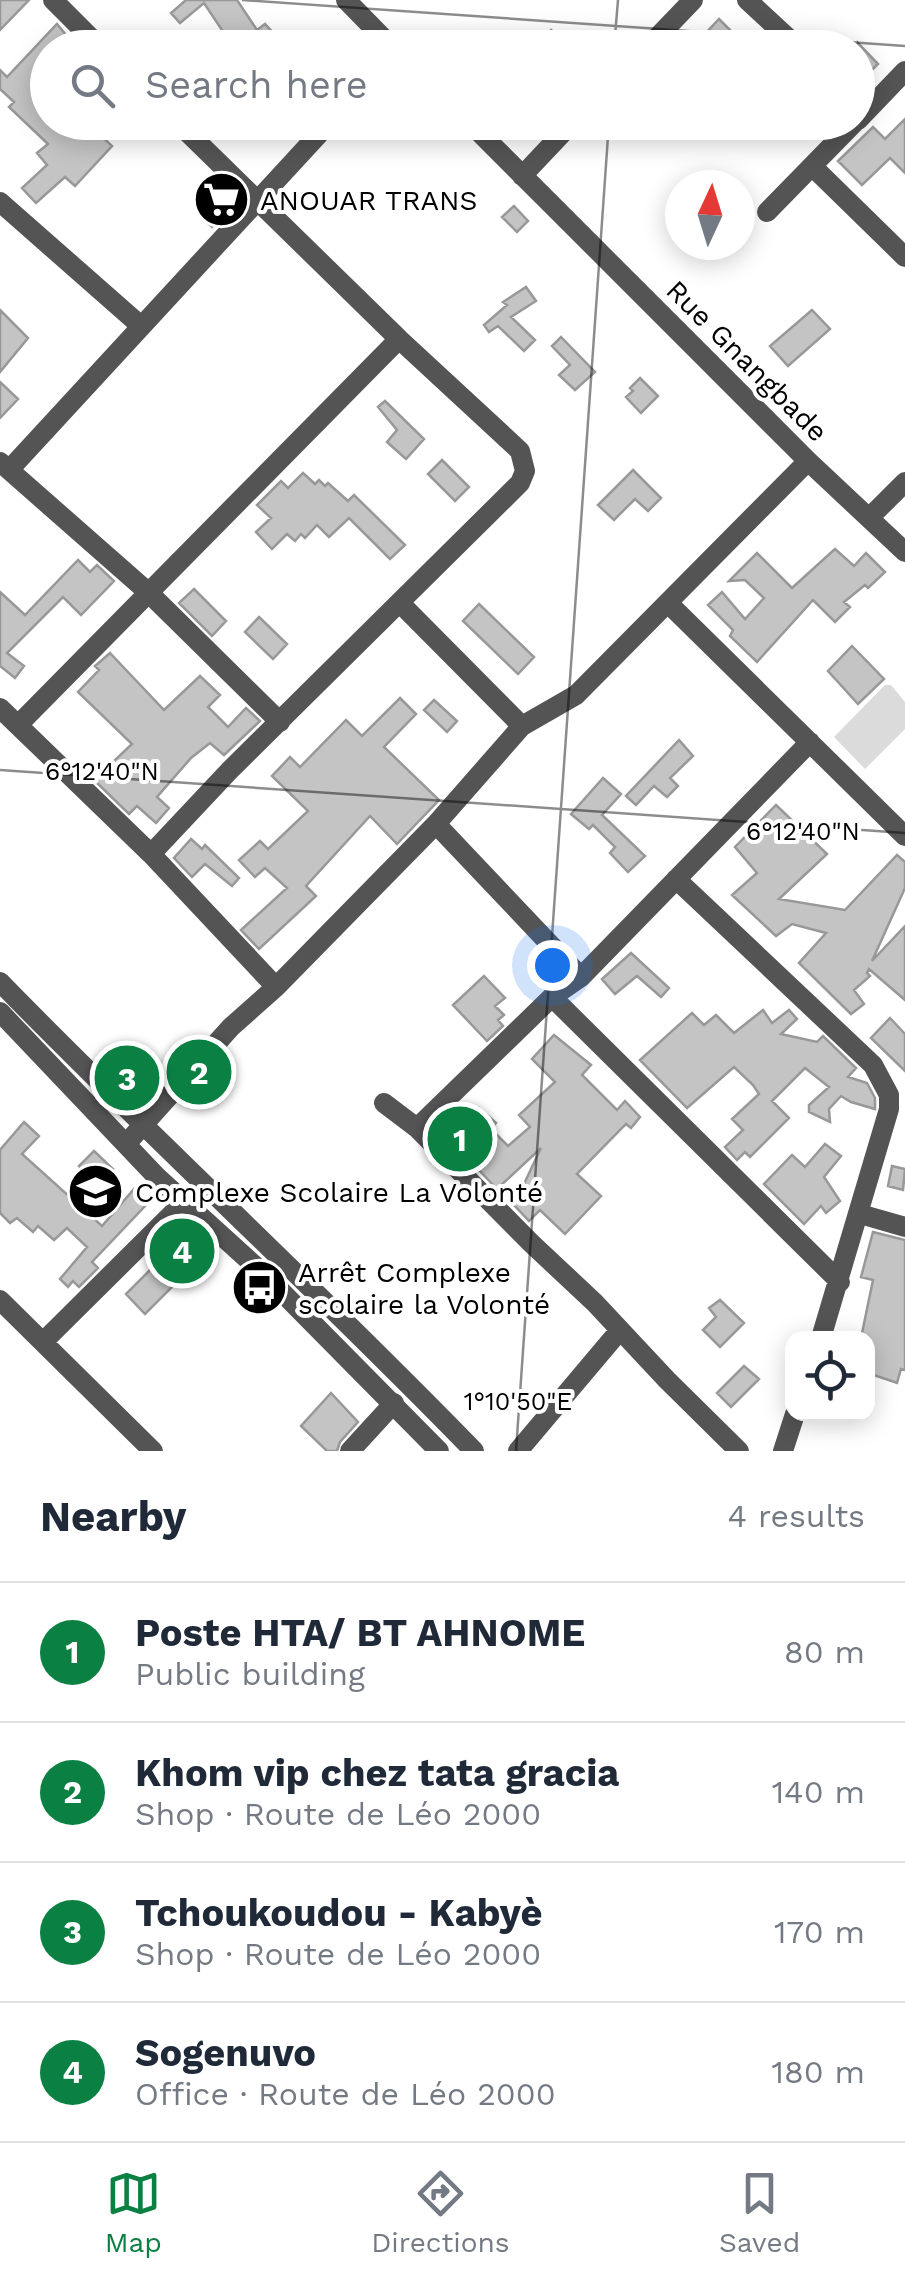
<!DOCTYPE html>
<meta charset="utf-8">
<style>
:root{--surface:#fff;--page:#f6f6f7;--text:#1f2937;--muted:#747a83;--line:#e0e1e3;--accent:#0b8043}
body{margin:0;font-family:"Work Sans",sans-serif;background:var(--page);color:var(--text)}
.controls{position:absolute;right:30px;bottom:30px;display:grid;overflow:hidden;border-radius:20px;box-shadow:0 5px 25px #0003}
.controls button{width:90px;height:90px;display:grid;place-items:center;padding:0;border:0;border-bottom:2px solid var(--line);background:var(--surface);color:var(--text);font:50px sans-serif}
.compass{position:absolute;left:665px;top:170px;width:90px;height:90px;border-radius:50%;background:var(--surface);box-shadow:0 5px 25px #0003;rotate:4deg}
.you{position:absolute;left:552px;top:965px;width:35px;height:35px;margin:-25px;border:8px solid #fff;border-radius:50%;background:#1a73e8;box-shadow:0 0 0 15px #1a73e833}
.badge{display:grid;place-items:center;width:65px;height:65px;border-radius:50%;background:var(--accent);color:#fff;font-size:32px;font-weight:700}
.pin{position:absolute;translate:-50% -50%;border:5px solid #fff;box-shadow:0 2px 10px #0006}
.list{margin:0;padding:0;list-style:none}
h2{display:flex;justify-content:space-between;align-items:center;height:130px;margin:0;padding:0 40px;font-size:42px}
h2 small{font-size:32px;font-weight:400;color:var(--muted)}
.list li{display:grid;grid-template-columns:65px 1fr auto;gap:30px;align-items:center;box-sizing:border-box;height:140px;padding:0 40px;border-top:2px solid var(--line)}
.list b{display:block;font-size:38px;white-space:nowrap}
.list p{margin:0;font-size:32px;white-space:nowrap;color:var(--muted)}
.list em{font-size:32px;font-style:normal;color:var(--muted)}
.icon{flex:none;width:55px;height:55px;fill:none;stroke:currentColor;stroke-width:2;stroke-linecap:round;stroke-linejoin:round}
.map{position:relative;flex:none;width:905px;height:1451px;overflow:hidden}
.search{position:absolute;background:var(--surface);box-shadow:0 5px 25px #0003;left:30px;right:30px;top:30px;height:110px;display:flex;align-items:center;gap:25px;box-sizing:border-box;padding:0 35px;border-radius:55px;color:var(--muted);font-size:38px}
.sheet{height:690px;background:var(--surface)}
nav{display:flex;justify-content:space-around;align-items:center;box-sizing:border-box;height:140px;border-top:2px solid var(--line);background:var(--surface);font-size:28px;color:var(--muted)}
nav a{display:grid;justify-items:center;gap:5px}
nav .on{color:var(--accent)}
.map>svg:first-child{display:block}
</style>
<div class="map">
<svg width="905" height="1451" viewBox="0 0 905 1451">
<rect width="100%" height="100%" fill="#fff"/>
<path fill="#dbdbdb" d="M885 685H891L905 702V729L865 769 834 737Z"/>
<path fill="#c4c4c4" stroke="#989898" stroke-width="2.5" d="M0 0H29L0 30Z
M186 0H237L257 30 265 24 287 48H214L226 36 204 3 180 23 171 13Z
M719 19 748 48H715L703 36Z
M57 24 77 48H48V122H56L62 128 67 122H82L90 130 92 127 112 146 75 186 65 177 36 203 22 188 47 165 37 153 48 144 9 107 14 102 0 89V70L7 77Z
M551 30 569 48H533Z
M858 43 878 64 858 84Z
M905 119V173L890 158 862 185 838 161 873 127 885 139Z
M212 176 237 199 212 227 205 220Z
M514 206 528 221 517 232 502 217Z
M526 287 536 301 511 317 535 340 524 351 498 326 489 332 484 325 507 305 503 302Z
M0 310 28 338 0 372Z
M812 310 830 329 788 366 770 346Z
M561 337 595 372 575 390 559 375 570 365 552 346Z
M640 378 658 396 641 413 626 397 633 391 630 388Z
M0 382 18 399 0 418Z
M385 401 424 439 406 459 387 442 397 430 378 407Z
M442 460 469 487 455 501 428 474Z
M633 470 661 498 648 511 635 499 614 520 598 505Z
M303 473 315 484 319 480 325 486 328 483 348 501 354 495 405 545 390 559 349 518 329 537 317 525 305 538 301 534 295 541 287 534 272 549 256 532 271 518 257 505 281 481 288 488Z
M835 549 854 566 866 553 885 572 868 588 865 585 844 602 850 607 835 622 813 600 757 662 730 636 733 630 708 605 722 592 745 619 764 598 745 580 729 581 757 553 792 588Z
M78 560 90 572 97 565 114 581 81 615 63 597 7 653 24 666 15 678 0 666V592L25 615Z
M194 589 226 621 212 636 179 603Z
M479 604 534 657 518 674 463 621Z
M259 617 287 644 273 659 245 632Z
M852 646 884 679 858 704 828 671Z
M110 653 164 710 200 676 220 695 208 707 228 727 246 708 260 721 224 755 210 743 191 758 157 797 169 808 156 823 137 806 129 814 94 780 132 744 78 692 99 670 95 666Z
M400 698 416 714 384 747 439 800 397 844 370 816 306 886 316 896 259 949 241 930 287 888 265 868 255 877 239 860 260 841 268 849 308 811 272 776 290 757 300 767 346 720 362 736Z
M434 700 457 721 447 732 424 710Z
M679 740 693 756 670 778 678 786 667 797 654 786 636 805 626 796Z
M603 778 621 794 602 815 645 856 628 872 610 853 615 847 593 825 589 829 571 814Z
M776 805 827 854 779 899 845 910 897 855 905 862V888L872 961 905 926V1000L869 969 867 973 870 976 854 990 864 1004 851 1014 799 963 826 933 792 924 776 936 732 895 757 873 735 847Z
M191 839 202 849 205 845 239 878 232 886 205 864 192 877 174 858Z
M631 953 669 988 661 997 637 976 615 994 602 979Z
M484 976 505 998 495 1006 504 1015 498 1020 503 1026 487 1041 453 1005Z
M763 1010 772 1023 789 1010 797 1019 781 1034 817 1042 823 1036 856 1068 848 1077 867 1083 875 1098V1109L851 1102 841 1096 829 1109 830 1122 809 1112V1105L829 1087 805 1068 772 1101 789 1118 750 1157 745 1152 737 1160 725 1147 743 1130 732 1119 759 1094 753 1085 734 1067 687 1108 640 1060 692 1013 704 1025 716 1015 734 1033Z
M890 1018 905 1034V1071L871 1038Z
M554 1035 591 1065 582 1075 617 1110 625 1101 640 1117 631 1128 626 1124 577 1174 601 1196 565 1234 540 1210 529 1221 514 1205 541 1148 497 1189 459 1149V1128L479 1108 496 1123 491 1129 508 1146 530 1127 519 1115 555 1082 532 1059Z
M24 1122 39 1136 22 1154 102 1226 134 1189 147 1204 92 1262 98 1268 79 1287 73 1281 68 1287 60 1279 87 1247 67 1228 54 1240 38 1226 33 1232 17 1218 10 1223 0 1213V1150Z
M825 1144 841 1156 824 1177 840 1201 826 1213 821 1206 804 1224 764 1184 792 1155 805 1167Z
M94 1151 113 1169 98 1185 79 1166Z
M892 1166 905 1169 903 1190 888 1186Z
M873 1232 905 1240V1370L901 1369 897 1383 868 1373V1338H861L873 1280 861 1277Z
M178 1242 199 1260 145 1314 126 1294Z
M720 1300 744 1323 720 1347 703 1330 716 1317 709 1308Z
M744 1366 759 1379 731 1407 717 1393Z
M331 1393 358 1422 340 1442 337 1451H327L301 1426Z"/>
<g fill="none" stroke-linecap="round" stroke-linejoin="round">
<path stroke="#545454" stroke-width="20" d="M53 0 101 48
M346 0 393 48
M747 0 799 48
M647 48 693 0
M858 120 905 71
M469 122 808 461 905 552
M812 166 905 257
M522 176 573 122
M0 202 141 326
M767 212 855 122
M0 462 149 593 280 722
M9 470 330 122
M869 518 905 482
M668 603 905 836
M401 604 522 726
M0 708 151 854 276 987
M19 724 399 339
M436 824 581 977
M151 854 230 770 520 483 525 471 520 451 399 339 177 122
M676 879 873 1065 889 1095V1109L821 1338
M552 997 840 1282
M384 1103 417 1128 531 1243 595 1303 667 1380 739 1451
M417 1128 552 997 581 977 810 742
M126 1144 231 1027 276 987 436 824 522 726 576 695 808 461
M860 1214 905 1227
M0 1300 153 1451
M44 1341 184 1202
M350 1451 394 1403
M518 1451 620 1330
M783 1451 795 1414"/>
<path stroke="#545454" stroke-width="20" d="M0 982C155 1141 319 1291 474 1451
M0 1012 157 1177 265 1275 439 1451"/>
</g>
<path fill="none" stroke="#000" stroke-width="2.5" stroke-opacity="0.45" d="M242 0 905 46M614 48 618 0M0 770 905 833M516 1451 609 122"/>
<defs>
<symbol id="supermarket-disc" viewBox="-11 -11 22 22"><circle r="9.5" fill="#000" stroke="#fff"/><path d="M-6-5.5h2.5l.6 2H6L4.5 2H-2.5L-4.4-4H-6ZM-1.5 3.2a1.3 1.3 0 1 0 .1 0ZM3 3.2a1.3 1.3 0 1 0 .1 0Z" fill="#fff"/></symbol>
<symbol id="school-disc" viewBox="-11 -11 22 22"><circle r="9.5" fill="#000" stroke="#fff"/><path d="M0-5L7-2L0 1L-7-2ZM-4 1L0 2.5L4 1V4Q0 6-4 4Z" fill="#fff"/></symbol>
<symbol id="bus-disc" viewBox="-11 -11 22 22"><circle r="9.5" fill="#000" stroke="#fff"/><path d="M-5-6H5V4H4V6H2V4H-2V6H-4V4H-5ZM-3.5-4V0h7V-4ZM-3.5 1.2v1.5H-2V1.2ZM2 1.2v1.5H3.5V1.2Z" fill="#fff"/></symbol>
</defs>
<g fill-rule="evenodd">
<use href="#supermarket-disc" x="190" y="168" width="63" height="63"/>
<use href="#school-disc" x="64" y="1160" width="63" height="63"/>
<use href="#bus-disc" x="228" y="1256" width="63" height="63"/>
</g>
<g text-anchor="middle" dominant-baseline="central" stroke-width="8" stroke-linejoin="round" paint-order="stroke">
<g font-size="28" fill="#000" stroke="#fff" text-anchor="start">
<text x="260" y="200">ANOUAR TRANS</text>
<text x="135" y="1192">Complexe Scolaire La Volonté</text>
<text x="298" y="1272">Arrêt Complexe<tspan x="298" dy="32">scolaire la Volonté</tspan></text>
</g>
<g font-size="28" fill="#000" stroke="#fff">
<text transform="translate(747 361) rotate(45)">Rue Gnangbade</text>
</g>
</g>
<g font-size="25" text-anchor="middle" fill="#000" stroke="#fff" stroke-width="8" stroke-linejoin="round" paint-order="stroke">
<text x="102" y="780">6°12'40"N</text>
<text x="803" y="840">6°12'40"N</text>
<text x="518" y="1410">1°10'50"E</text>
</g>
</svg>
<div class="controls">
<button><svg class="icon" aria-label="locate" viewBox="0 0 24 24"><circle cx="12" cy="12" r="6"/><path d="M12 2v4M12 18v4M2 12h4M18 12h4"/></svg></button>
</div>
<svg class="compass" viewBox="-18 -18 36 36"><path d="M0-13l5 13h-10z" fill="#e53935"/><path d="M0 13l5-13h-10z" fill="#747a83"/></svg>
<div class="you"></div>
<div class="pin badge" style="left:460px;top:1139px">1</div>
<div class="pin badge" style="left:199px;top:1072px">2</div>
<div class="pin badge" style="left:127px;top:1078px">3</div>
<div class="pin badge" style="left:182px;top:1251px">4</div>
<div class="search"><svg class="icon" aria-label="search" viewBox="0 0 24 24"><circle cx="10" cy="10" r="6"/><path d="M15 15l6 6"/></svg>Search here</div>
</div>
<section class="sheet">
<h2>Nearby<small>4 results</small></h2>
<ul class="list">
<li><span class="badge">1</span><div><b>Poste HTA/ BT AHNOME</b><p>Public building</p></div><em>80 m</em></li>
<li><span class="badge">2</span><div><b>Khom vip chez tata gracia</b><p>Shop · Route de Léo 2000</p></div><em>140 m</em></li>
<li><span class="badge">3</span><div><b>Tchoukoudou - Kabyè</b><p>Shop · Route de Léo 2000</p></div><em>170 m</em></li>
<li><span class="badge">4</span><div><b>Sogenuvo</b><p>Office · Route de Léo 2000</p></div><em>180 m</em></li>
</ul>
</section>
<nav>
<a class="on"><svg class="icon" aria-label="map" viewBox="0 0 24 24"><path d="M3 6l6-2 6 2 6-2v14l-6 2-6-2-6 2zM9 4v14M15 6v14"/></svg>Map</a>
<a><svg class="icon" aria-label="directions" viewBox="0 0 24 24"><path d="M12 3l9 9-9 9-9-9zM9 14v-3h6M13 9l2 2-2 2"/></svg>Directions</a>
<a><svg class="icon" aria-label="saved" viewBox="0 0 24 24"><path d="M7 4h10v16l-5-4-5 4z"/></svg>Saved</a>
</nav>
